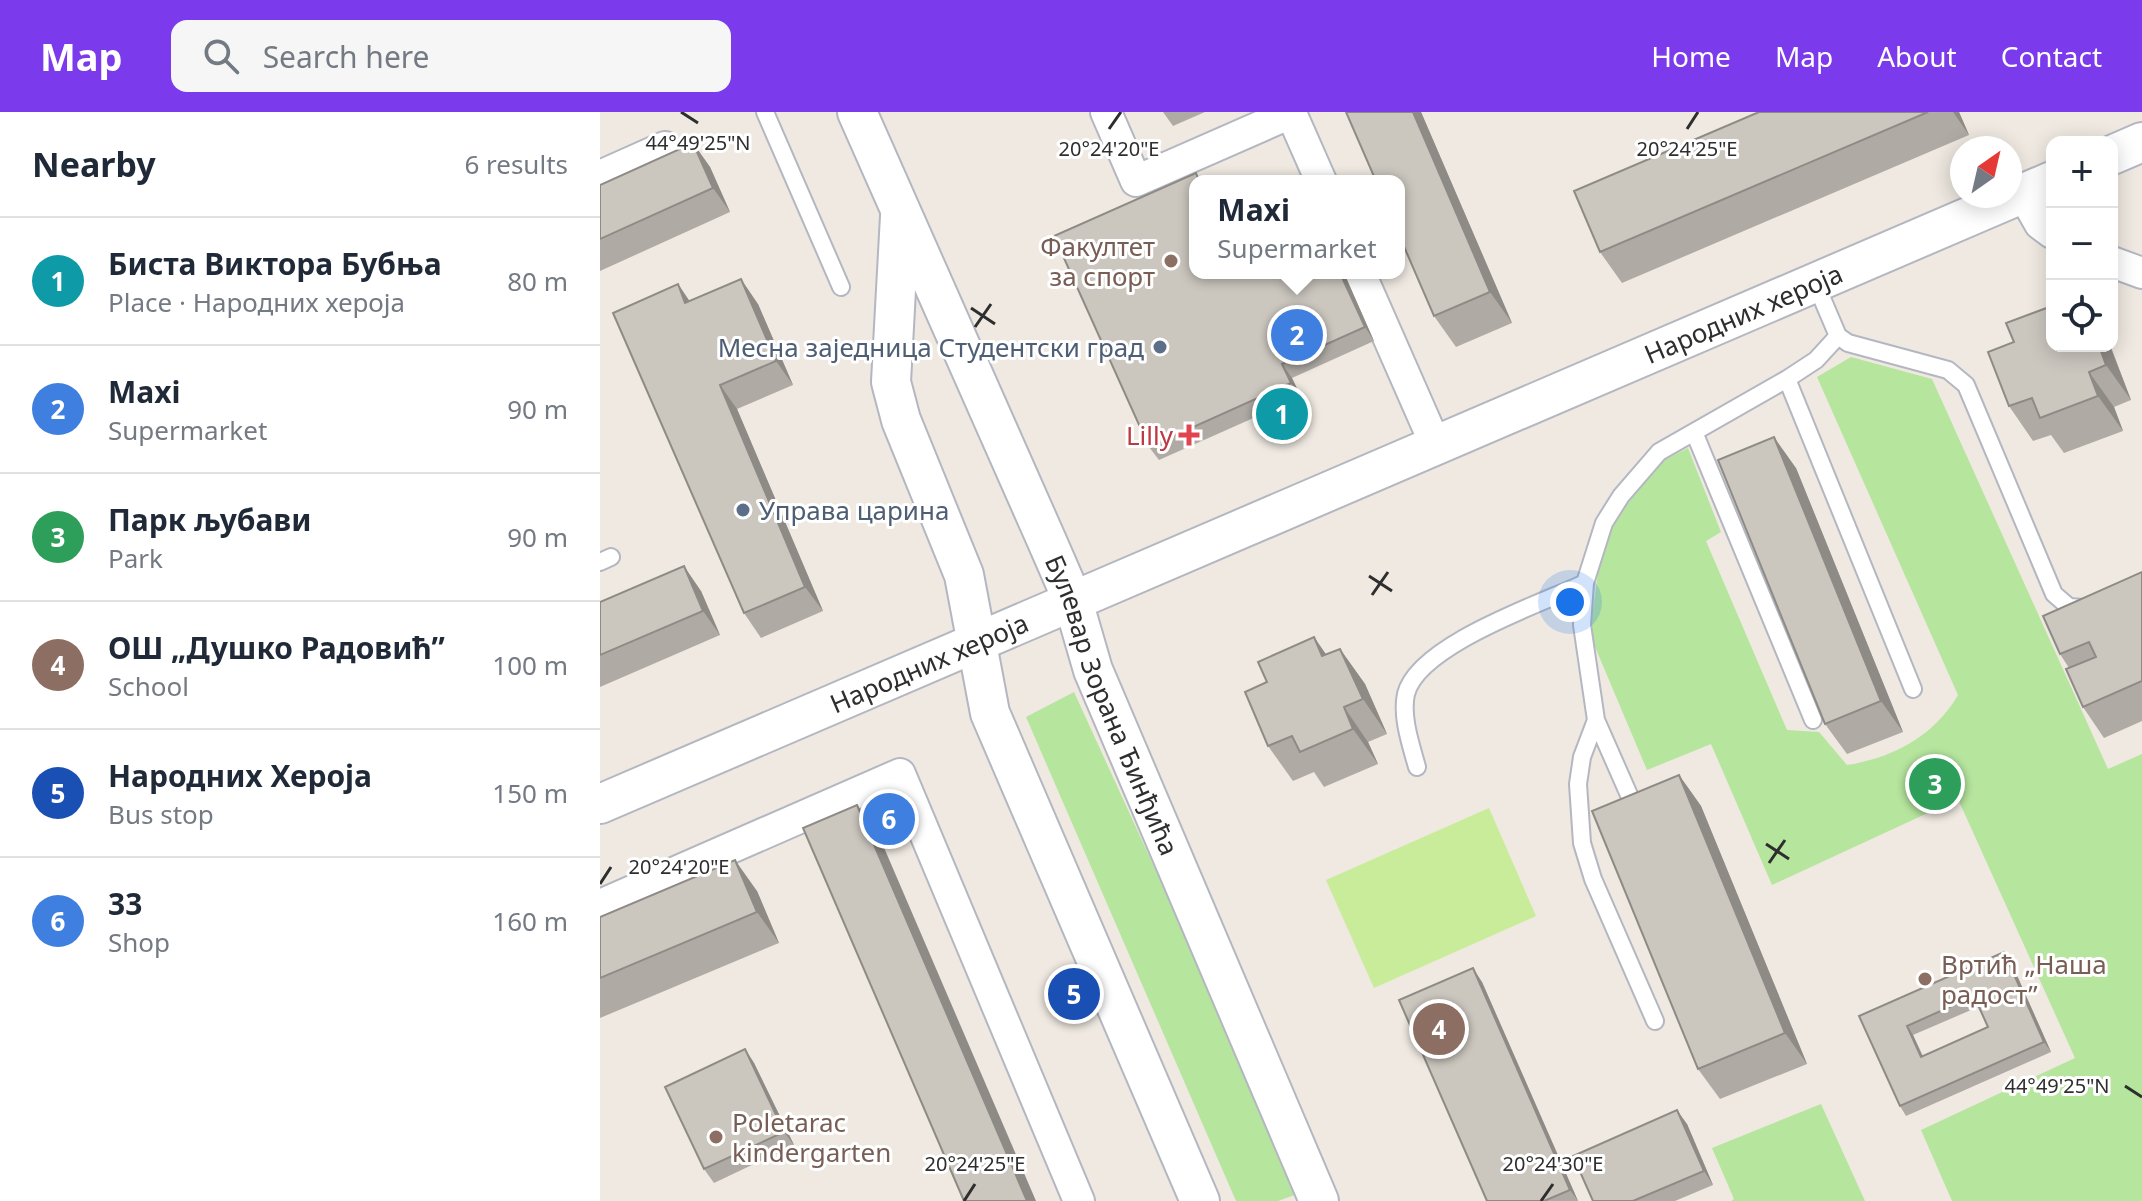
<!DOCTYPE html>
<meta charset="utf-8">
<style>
:root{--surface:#fff;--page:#f6f6f7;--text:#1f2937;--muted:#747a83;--line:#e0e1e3;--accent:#7c3aed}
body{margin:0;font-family:"Noto Sans",sans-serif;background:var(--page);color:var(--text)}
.controls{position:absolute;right:24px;top:24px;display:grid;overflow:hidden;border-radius:16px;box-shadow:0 4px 20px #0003}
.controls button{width:72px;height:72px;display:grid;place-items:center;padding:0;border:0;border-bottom:2px solid var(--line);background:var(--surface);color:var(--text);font:40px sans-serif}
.compass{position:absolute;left:1350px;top:24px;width:72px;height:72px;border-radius:50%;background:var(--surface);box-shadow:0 4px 20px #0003;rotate:34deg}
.you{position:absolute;left:970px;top:490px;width:28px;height:28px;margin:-20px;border:6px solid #fff;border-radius:50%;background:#1a73e8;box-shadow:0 0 0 12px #1a73e833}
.badge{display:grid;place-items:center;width:52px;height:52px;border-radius:50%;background:var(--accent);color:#fff;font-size:26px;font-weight:700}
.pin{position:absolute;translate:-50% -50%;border:4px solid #fff;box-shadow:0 2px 8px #0006}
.popup{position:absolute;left:589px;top:63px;width:216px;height:104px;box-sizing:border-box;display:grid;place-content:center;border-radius:16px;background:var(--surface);filter:drop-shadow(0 2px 6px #0005);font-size:26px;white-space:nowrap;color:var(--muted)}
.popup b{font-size:30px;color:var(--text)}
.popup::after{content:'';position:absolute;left:50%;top:100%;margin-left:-16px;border:16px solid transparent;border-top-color:var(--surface)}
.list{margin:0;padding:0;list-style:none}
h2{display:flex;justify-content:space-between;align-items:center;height:104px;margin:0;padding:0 32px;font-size:34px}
h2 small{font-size:26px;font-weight:400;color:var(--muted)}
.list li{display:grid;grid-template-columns:52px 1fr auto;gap:24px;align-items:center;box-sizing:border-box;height:128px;padding:0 32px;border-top:2px solid var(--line)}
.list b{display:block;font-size:30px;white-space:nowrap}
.list p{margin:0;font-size:26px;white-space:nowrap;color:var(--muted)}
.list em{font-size:26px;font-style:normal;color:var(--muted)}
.icon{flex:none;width:44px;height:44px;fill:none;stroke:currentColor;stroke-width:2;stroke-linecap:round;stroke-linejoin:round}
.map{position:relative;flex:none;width:1542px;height:1089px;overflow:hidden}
header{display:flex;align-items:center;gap:48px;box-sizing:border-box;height:112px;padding:0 40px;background:var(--accent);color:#fff}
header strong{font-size:38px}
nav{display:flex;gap:44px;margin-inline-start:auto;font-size:28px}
.search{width:560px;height:72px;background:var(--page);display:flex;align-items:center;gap:20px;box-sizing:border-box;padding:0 28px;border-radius:16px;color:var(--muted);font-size:30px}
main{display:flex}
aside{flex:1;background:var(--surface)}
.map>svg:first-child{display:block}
</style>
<header>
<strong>Map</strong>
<div class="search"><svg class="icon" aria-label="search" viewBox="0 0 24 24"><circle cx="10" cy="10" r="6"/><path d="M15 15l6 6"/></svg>Search here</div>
<nav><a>Home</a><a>Map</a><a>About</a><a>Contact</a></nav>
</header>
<main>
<aside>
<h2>Nearby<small>6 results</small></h2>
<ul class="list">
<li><span class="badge" style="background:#0f9aa8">1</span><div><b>Биста Виктора Бубња</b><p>Place · Народних хероја</p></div><em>80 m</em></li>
<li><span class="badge" style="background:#3f7fe0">2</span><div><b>Maxi</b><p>Supermarket</p></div><em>90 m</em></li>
<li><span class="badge" style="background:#2e9e5b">3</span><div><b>Парк љубави</b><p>Park</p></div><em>90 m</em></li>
<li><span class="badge" style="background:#8d6e63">4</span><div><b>ОШ „Душко Радовић”</b><p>School</p></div><em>100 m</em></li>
<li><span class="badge" style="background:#1a4fb4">5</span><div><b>Народних Хероја</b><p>Bus stop</p></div><em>150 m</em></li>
<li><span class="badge" style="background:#3f7fe0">6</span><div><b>33</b><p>Shop</p></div><em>160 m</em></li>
</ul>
</aside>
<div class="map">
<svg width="1542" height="1089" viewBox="0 0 1542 1089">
<rect width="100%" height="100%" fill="#efe9e1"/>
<path fill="#b6e59e" d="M1251 245 1332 267 1508 657 1542 642V1089H1352L1321 1018 1475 946 1358 687 1172 773 1111 632 1047 658 990 523 1002 428 1035 371 1066 347 1088 336 1121 420 1106 429 1187 618 1219 620 1247 653C1293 646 1334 624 1358 583L1217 265Z
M474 580 703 1080 678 1089H636L426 605Z
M1221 992 1265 1089H1131L1134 1087 1112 1036Z"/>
<path fill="#c9ec9a" d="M889 696 936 804 774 876 726 768Z"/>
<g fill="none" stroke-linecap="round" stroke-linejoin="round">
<defs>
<path id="service" d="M165 0 241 175
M1238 224 1248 231 1348 258 1366 273 1454 482 1469 495 1484 496
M1187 267 1313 577
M1094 320 1213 608
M0 450 11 445
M996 608 1033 692
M817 655C811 633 801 605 806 582 818 533 942 491 985 471
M1055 909 993 767 982 731 978 672 982 645 996 608 982 513 985 471 1004 411 1021 384 1059 340 1187 267 1216 248 1238 224 1215 170"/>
<path id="minor" d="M506 0 536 69 691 1 721 69
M0 64 65 35
M1423 82 1440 112 1452 121
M1512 150 1542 161
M760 161 836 334
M0 793 300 662 479 1089"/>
<g id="tertiary">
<path id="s1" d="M257 0 446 427 473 489 493 558 719 1089"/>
<path d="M1512 43 1542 30"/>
<path d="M300 104 291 270 301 308 364 463 390 601 600 1089"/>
<path id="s2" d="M0 692 1452 69"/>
</g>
</defs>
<use href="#service" stroke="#b4b7c1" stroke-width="20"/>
<use href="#minor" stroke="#b4b7c1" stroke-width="34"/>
<use href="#tertiary" stroke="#b4b7c1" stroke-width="42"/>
<use href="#service" stroke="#fff" stroke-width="16"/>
<use href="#minor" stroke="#fff" stroke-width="30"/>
<use href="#tertiary" stroke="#fff" stroke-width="38"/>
</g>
<path fill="#afaba4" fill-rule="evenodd" d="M563 0H605L573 14Z
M821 0 912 211 856 235 834 204Z
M1159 0H1359L1369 23 1022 171 1000 140Z
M93 31 110 55 130 100 0 159V73Z
M596 61 601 69H595V161H744L774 229 692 266 701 285 559 348 549 335Z
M78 172 89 189 158 192 193 273 137 297 223 499 161 526 144 501Z
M1452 234 1511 235 1531 288 1514 295 1523 319 1464 341 1451 323 1433 329 1409 294Z
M1196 356 1303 620 1247 642 1225 612Z
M1542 460V609L1504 626 1483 595 1469 556 1460 542Z
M101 479 120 523 0 575V490Z
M714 525 726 543 740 537 765 572 787 622 768 630 778 652 724 675 714 660 693 669 668 634 667 570Z
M1079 663 1101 694 1207 952 1120 987 1098 957Z
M157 779 179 831 0 906V805Z
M1411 850 1451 940 1306 1004 1300 994 1259 904ZM1378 895 1388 915 1323 944 1313 923Z
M882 870 978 1089H887Z
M145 937 154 951 194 1033 114 1071 104 1057Z
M1087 1012 1113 1073 1075 1089H993Z"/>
<path fill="#8e8b86" d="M813 0H821L912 211 890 180Z
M1353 0H1359L1369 23Z
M93 31 110 55 130 100 113 76Z
M740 161H744L774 229 765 215Z
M141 167 158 192 193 273 176 249Z
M78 172 95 197 85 191Z
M1499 234H1510L1531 288 1506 253Z
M682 252 692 266 701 285 691 271Z
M1489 260 1514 295 1523 319 1498 284Z
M120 273 137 297 223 499 205 475Z
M1174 325 1196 356 1303 620 1281 589Z
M84 454 101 479 120 523 103 499Z
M714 525 739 561 722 544Z
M740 537 765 572 787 622 763 587Z
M744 595 768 630 778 652 753 617Z
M1079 663 1101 694 1207 952 1185 921Z
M257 693 279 724 436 1089H427Z
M135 748 157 779 179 831 157 800Z
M1404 840 1411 850 1451 940 1444 930Z
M873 856 882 870 978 1089 970 1078Z
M1307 914 1313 923 1327 955 1321 945Z
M145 937 154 951 194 1033 184 1020Z
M1077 998 1087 1012 1113 1073 1104 1059Z"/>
<path fill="#cbc7bf" stroke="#8e8b86" stroke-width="2" fill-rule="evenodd" d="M746 0H813L890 180 834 204 799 123V69H776Z
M1159 0H1328L1000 140 974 79Z
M93 31 113 76 0 127V73Z
M596 61 599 69H595V161H740L765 215 682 252 691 271 549 335 454 124Z
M141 167 176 249 120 273 205 475 144 501 13 201 78 172 85 191Z
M1452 194V234H1499L1506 253 1489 260 1498 284 1440 306 1432 286 1409 294 1388 240 1414 230 1406 211Z
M1174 325 1281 589 1225 612 1118 348Z
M84 454 103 499 0 543V490Z
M1542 460V569L1483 595 1466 557 1496 545 1489 530 1460 542 1443 504Z
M714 525 722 544 740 537 763 587 744 595 753 617 700 640 692 624 668 634 645 580 667 570 658 550Z
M1079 663 1185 921 1098 957 992 699Z
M257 693 427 1089H364L203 716Z
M135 748 157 800 0 866V805Z
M1404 840 1444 930 1300 994 1259 904ZM1374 884 1388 915 1321 945 1307 914Z
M873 856 970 1078 944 1089H887L799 888Z
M145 937 184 1020 104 1057 65 975Z
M1077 998 1104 1059 1033 1089H993L973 1044Z"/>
<path fill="none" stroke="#2e2e2e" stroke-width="3" d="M81 0 98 11M509 17 521 0M1087 17 1098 0M371 196 395 212M375 215 391 192M769 464 792 479M772 483 788 460M1166 732 1189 747M1169 751 1185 728M0 772 11 755M1525 974 1542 985M364 1089 375 1072M941 1089 953 1072"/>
<g fill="#8d6e63" stroke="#fff" stroke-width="3">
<circle cx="571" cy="149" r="8"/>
<circle cx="1325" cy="867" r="8"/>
<circle cx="116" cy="1025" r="8"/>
</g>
<g fill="#5c6f8a" stroke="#fff" stroke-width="3">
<circle cx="560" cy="235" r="8"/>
<circle cx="143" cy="398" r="8"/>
</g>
<path fill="#e0444e" stroke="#fff" stroke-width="3" d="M585 311h8v8h8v8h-8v8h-8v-8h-8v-8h8z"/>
<g text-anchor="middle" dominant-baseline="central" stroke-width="6" stroke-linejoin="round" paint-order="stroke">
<g font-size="26" fill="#785e54" stroke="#fff" text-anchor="start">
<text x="555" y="134" text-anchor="end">Факултет<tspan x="555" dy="30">за спорт</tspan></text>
<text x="1341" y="852">Вртић „Наша<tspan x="1341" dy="30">радост”</tspan></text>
<text x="132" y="1010">Poletarac<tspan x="132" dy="30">kindergarten</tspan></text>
</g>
<g font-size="26" fill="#2e2e2e" stroke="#fff">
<text stroke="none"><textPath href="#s2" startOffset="1244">Народних хероја</textPath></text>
<text stroke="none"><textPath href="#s2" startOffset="358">Народних хероја</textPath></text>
<text stroke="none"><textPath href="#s1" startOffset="646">Булевар Зорана Ђинђића</textPath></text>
</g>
<g font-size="26" fill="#4e5e75" stroke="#fff" text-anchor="end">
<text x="544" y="235">Месна заједница Студентски град</text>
<text x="159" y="398" text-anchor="start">Управа царина</text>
</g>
<g font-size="26" fill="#be3a42" stroke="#fff" text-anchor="end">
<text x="573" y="323">Lilly</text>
</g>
</g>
<g font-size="20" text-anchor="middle" fill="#2e2e2e" stroke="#fff" stroke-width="6" stroke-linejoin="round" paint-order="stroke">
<text x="98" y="38">44°49'25"N</text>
<text x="509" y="44">20°24'20"E</text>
<text x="1087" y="44">20°24'25"E</text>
<text x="79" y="762">20°24'20"E</text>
<text x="1457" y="981">44°49'25"N</text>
<text x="375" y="1059">20°24'25"E</text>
<text x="953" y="1059">20°24'30"E</text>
</g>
</svg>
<div class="controls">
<button>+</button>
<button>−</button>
<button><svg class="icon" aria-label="locate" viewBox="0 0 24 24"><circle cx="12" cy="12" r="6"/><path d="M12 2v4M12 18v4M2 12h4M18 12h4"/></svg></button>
</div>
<svg class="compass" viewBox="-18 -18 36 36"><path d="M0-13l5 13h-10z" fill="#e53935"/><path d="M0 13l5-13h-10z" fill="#747a83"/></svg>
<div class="you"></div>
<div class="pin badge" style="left:682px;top:302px;background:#0f9aa8">1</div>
<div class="pin badge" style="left:697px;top:223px;background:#3f7fe0">2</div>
<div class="popup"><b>Maxi</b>Supermarket</div>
<div class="pin badge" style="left:1335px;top:672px;background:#2e9e5b">3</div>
<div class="pin badge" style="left:839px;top:917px;background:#8d6e63">4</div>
<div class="pin badge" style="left:474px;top:882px;background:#1a4fb4">5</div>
<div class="pin badge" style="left:289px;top:707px;background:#3f7fe0">6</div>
</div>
</main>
